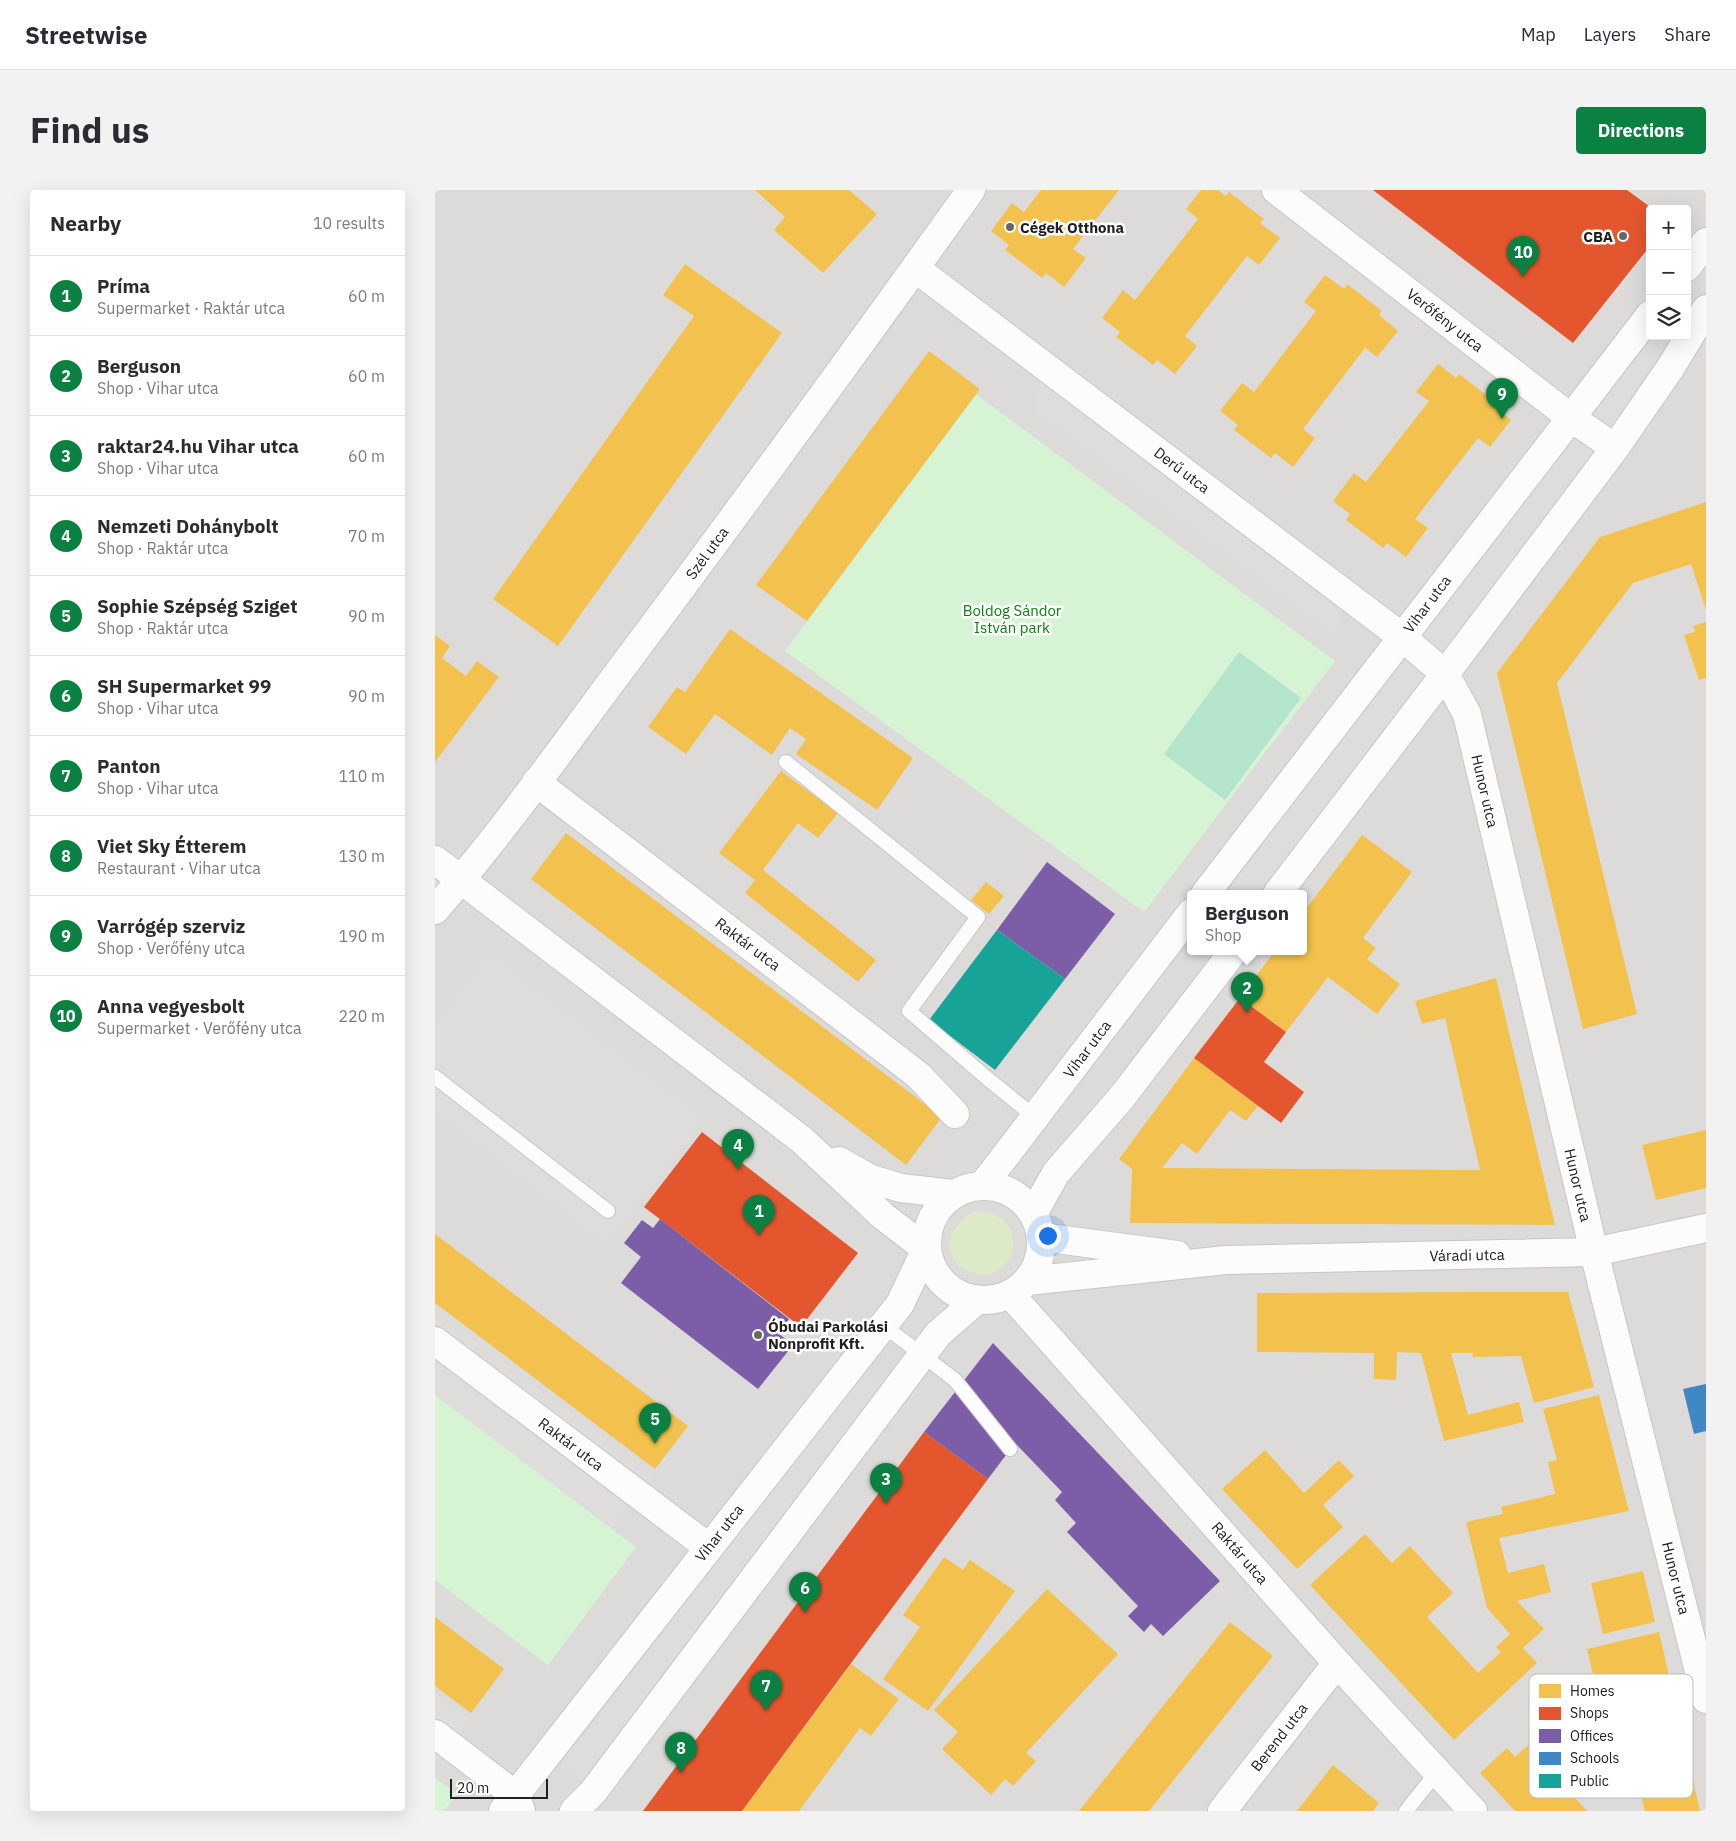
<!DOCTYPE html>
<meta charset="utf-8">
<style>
:root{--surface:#fff;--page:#f2f2f3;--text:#2b2b33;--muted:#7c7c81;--line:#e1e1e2;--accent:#0b8043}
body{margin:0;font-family:"IBM Plex Sans",sans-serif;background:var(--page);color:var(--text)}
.controls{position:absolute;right:15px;top:15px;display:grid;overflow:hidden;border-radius:5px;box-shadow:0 5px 20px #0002}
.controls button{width:45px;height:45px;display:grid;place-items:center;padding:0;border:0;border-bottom:1px solid var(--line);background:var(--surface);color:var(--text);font:25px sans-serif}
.scale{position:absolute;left:15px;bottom:12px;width:98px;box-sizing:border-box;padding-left:5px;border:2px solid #202020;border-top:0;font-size:14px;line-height:18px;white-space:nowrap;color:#202020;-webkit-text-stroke:4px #fff;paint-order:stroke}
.you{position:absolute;left:612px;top:1045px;width:18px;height:18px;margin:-12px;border:4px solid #fff;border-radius:50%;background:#1a73e8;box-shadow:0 0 0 8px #1a73e833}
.badge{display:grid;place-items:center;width:32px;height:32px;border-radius:50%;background:var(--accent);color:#fff;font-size:16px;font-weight:700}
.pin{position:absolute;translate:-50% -41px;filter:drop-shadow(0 1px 2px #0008)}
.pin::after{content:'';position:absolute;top:26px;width:18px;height:15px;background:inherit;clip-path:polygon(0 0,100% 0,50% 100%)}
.popup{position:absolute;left:752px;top:700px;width:120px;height:65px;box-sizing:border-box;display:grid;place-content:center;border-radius:5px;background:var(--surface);filter:drop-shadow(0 1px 4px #0005);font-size:16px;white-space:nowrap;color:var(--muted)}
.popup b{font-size:19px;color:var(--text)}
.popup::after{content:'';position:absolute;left:50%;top:100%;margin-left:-10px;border:10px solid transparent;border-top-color:var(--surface)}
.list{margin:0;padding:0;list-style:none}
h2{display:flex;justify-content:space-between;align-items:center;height:65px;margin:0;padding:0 20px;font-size:21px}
h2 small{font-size:16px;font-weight:400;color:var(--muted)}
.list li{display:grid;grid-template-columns:32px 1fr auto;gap:15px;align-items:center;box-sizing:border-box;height:80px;padding:0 20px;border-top:1px solid var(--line)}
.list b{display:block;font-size:19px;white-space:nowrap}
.list p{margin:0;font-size:16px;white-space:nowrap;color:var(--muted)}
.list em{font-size:16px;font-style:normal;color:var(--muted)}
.icon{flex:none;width:28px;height:28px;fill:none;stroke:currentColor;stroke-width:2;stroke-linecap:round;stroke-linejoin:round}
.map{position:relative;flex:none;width:1271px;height:1621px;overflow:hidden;border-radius:5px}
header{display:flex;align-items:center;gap:30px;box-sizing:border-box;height:70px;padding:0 25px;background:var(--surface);border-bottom:1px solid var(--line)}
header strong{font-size:24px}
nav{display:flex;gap:28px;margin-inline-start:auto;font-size:18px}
.intro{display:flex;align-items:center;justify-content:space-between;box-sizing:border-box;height:120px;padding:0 30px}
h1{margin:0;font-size:35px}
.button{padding:12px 22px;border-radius:5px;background:var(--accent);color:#fff;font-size:18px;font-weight:700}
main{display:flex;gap:30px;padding:0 30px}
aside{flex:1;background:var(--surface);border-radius:5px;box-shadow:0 5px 20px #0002}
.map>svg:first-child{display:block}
</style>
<header>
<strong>Streetwise</strong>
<nav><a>Map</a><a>Layers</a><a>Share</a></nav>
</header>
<div class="intro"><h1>Find us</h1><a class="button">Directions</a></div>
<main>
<aside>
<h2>Nearby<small>10 results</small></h2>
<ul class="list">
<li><span class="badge">1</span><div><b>Príma</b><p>Supermarket · Raktár utca</p></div><em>60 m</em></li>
<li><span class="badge">2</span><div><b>Berguson</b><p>Shop · Vihar utca</p></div><em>60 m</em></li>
<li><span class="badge">3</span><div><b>raktar24.hu Vihar utca</b><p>Shop · Vihar utca</p></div><em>60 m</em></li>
<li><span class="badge">4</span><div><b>Nemzeti Dohánybolt</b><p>Shop · Raktár utca</p></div><em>70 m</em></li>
<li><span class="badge">5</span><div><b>Sophie Szépség Sziget</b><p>Shop · Raktár utca</p></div><em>90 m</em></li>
<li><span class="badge">6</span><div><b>SH Supermarket 99</b><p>Shop · Vihar utca</p></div><em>90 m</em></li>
<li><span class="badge">7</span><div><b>Panton</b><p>Shop · Vihar utca</p></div><em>110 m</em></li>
<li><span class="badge">8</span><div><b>Viet Sky Étterem</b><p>Restaurant · Vihar utca</p></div><em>130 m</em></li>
<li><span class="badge">9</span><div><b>Varrógép szerviz</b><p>Shop · Verőfény utca</p></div><em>190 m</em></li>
<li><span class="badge">10</span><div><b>Anna vegyesbolt</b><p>Supermarket · Verőfény utca</p></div><em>220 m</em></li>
</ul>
</aside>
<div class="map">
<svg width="1271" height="1621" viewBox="0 0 1271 1621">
<rect width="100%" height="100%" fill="#eeebe8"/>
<path fill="#dddbda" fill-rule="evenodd" d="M0 0H1271V1621H0ZM1215 19H1252V146H1215ZM756 704H868V762H756Z"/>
<path fill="#dceac7" d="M540 1021C600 1023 581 1092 542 1084 535 1082 527 1079 522 1073 505 1053 521 1031 540 1021Z"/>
<path fill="#d6f3d4" d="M541 204 900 471 709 722 350 461Z
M0 1205 201 1357 113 1475 0 1390Z
M0 1588 22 1604 9 1621H0Z"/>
<path fill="#b4e5cc" d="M804 462 866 508 790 610 729 564Z"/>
<path fill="#dedddc" d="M1271 63V97L1252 123V88Z
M1215 146H1236L1200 197 1158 277 832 704H785Z
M605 189 905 417 900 446 603 223Z
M55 763 269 929 171 1055 0 922V833Z
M0 1121 216 1285 176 1338 0 1205Z
M426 1180 446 1195 147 1591 126 1576Z
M0 1503 35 1529 0 1575Z"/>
<path fill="#f2c14e" d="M320 0H414L442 24 388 83 339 40 350 27Z
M606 0H684L638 59 651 68 629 97 611 83 607 88 570 60 574 55 556 41 577 13 589 22Z
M766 0H783L790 6 794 2 829 29 825 33 845 48 824 75 812 66 750 146 762 156 740 184 722 170 718 175 681 147 685 142 667 128 688 100 700 110 763 29 751 19Z
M250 74 347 143 123 456 58 409 259 126 228 105Z
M890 85 909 99 912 94 947 121 944 125 963 141 942 167 930 158 868 239 880 248 858 277 840 263 836 268 799 240 803 235 785 221 807 193 819 202 881 121 869 112Z
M494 161 545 199 372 431 321 395Z
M1003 174 1021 188 1024 184 1059 211 1056 215 1076 230 1055 257 1043 248 980 329 993 338 971 367 952 353 948 358 911 330 915 324 898 311 919 283 931 292 994 211 981 202Z
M1271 312V420L1256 374 1198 393 1122 493 1202 824 1148 839 1062 483 1165 347Z
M1271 432V488L1264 490 1249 445 1260 442 1258 436Z
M295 439 478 568 442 620 361 564 371 549 355 538 337 565 280 524 251 564 213 537 242 497 250 502Z
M0 445 15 456 7 468 31 486 42 471 64 487 0 572Z
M346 581 403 623 383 648 363 633 328 680 441 770 423 792 310 703 320 690 284 663Z
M131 643 507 927 471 975 96 689Z
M927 645 977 682 928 748 941 758 932 769 965 794 942 824 893 787 851 842 805 808 839 762H868V723Z
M551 692 569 706 554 724 536 710Z
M1061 788 1120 1035 695 1033 697 979 684 969 759 868 823 916 811 931 795 920 762 964 747 953 727 978 1045 980 1010 828 987 834 980 811Z
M1271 940V998L1221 1010 1207 955Z
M0 1044 253 1236 220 1279 0 1113Z
M1039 1102H1133L1159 1197 1099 1213 1086 1166 1037 1167 1038 1163H1016L1033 1225 1084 1212 1089 1232 1009 1251 986 1163 962 1162 961 1190 939 1189V1163L822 1162V1103Z
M1164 1205 1194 1321 1064 1348 1073 1383 1109 1374 1116 1402 1082 1411 1109 1439 1088 1458 1102 1473 1019 1550 875 1395 930 1344 957 1373 975 1356 1018 1403 992 1427 1043 1483 1066 1462 1061 1457 1075 1444 1052 1418 1031 1332 1068 1324 1066 1317 1120 1304 1113 1272 1122 1270 1108 1219Z
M830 1260 869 1303 904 1270 919 1286 888 1315 908 1337 862 1379 787 1299Z
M509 1367 528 1380 535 1370 580 1401 493 1521 448 1489 485 1437 468 1425Z
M1208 1381 1220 1432 1168 1444 1156 1393Z
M612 1399 683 1464 591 1563 601 1571 578 1596 570 1589 556 1605 507 1559 523 1542 499 1520Z
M0 1427 69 1479 36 1523 0 1496Z
M795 1432 838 1466 714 1621H644Z
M1224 1442 1242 1520 1265 1621H1210L1179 1499 1169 1502 1167 1491 1160 1493 1152 1459Z
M416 1474 464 1509 436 1546 425 1538 364 1621H307Z
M1116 1496 1159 1544 1140 1562 1096 1513Z
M1101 1548 1123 1574 1116 1582 1152 1621H1080L1045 1583 1072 1558 1080 1567Z
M898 1575 944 1613 938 1621H862Z"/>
<path fill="#e4572e" d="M938 0H1192L1218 19H1215V56L1138 153Z
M805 808 851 842 829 872 869 902 846 933 759 868Z
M267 942 423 1063 366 1137 209 1017Z
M489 1242 553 1289 405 1488 307 1621H208Z"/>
<path fill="#7b5ea7" d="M612 672 680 724 630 789 562 740Z
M225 1029 354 1129 343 1143 358 1155 323 1199 186 1093 206 1067 189 1053 207 1030 218 1038Z
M558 1153 785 1391 728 1446 716 1434 709 1442 693 1426 703 1416 632 1342 641 1333 620 1310 627 1302 580 1253 553 1289 489 1242Z"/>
<path fill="#3f88c5" d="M1271 1194V1241L1259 1244 1248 1199Z"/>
<path fill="#17a398" d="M562 740 630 789 560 880 494 830Z"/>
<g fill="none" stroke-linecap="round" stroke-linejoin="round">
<defs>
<path id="lane" d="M351 572 543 727 474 821 553 889 600 927
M0 887 173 1021
M448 1135 520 1190 575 1259
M971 1621 1002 1582"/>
<path id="street" d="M841 0 1135 227 1180 258
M1252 77 1271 52
M480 78 967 447 1010 484 1032 524 1159 1062 1271 1509
M101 592 483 885 520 924
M0 670 367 950 448 1026 491 1059 465 1114 68 1621
M770 704 1215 125
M842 704 1010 484 1180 258 1236 177 1271 119
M0 720C71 639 133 549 198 463 312 310 425 155 536 0
M404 971 436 989 466 998 518 1004
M548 995 756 723
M492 1053a57 57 0 1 1 114 0a57 57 0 1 1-114 0Z
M598 1024 621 983 687 907 798 762
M606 1047 742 1065
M592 1091 791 1070 1159 1062 1271 1038
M575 1104 902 1473 1038 1621
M0 1151 273 1357
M0 1544 80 1605 86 1621
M139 1621 158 1602 503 1144 542 1110
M787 1621 902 1473"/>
</defs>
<use href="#lane" stroke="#c7c6c4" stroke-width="16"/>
<use href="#street" stroke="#c7c6c4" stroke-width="30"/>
<use href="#lane" stroke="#fcfcfc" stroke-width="14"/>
<use href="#street" stroke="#fcfcfc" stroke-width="28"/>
</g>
<g fill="#686766" stroke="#fff" stroke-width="2">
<circle cx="575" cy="37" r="5"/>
<circle cx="1188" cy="46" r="5"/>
<circle cx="323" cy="1145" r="5"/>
</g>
<g text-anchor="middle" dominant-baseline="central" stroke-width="5" stroke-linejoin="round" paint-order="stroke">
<g font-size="15" font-weight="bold" fill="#202020" stroke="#fff" text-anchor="start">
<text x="585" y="37">Cégek Otthona</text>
<text x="1178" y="46" text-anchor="end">CBA</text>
<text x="333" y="1136">Óbudai Parkolási<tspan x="333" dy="17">Nonprofit Kft.</tspan></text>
</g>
<g font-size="15" fill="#202020" stroke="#fff">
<text transform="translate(1010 130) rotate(38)">Verőfény utca</text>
<text transform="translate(747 280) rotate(37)">Derű utca</text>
<text transform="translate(272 363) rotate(-54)">Szél utca</text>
<text transform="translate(992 414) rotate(-53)">Vihar utca</text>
<text transform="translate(1050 601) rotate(77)">Hunor utca</text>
<text transform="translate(313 754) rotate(37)">Raktár utca</text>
<text transform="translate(652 859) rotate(-53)">Vihar utca</text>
<text transform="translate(1143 995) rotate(77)">Hunor utca</text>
<text transform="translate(1032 1065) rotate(-1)">Váradi utca</text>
<text transform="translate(136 1254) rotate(37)">Raktár utca</text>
<text transform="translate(284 1343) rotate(-52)">Vihar utca</text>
<text transform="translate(805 1363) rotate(49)">Raktár utca</text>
<text transform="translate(1241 1388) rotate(76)">Hunor utca</text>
<text transform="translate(844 1547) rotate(-52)">Berend utca</text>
</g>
<g font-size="15" fill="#0b800e" stroke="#fff">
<text x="577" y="420">Boldog Sándor<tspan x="577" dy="17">István park</tspan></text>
</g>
</g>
<rect x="1094" y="1484" width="164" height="124" rx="8" fill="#fff" stroke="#bcbcbc" stroke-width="1"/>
<rect x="1104" y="1494" width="22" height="14" fill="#f2c14e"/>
<rect x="1104" y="1517" width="22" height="13" fill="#e4572e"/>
<rect x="1104" y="1539" width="22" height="14" fill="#7b5ea7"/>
<rect x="1104" y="1562" width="22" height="13" fill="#3f88c5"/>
<rect x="1104" y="1584" width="22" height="14" fill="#17a398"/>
<g font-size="14" fill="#202020">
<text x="1135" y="1506">Homes</text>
<text x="1135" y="1528">Shops</text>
<text x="1135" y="1551">Offices</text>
<text x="1135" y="1573">Schools</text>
<text x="1135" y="1596">Public</text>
</g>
</svg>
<div class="controls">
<button>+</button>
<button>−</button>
<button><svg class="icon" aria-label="layers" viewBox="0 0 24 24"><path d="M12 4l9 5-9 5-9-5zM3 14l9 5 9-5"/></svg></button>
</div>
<div class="scale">20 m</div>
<div class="you"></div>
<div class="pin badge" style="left:324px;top:1046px">1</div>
<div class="pin badge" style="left:812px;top:823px">2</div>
<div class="popup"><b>Berguson</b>Shop</div>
<div class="pin badge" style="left:451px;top:1314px">3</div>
<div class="pin badge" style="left:303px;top:980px">4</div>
<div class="pin badge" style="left:220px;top:1254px">5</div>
<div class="pin badge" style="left:370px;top:1423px">6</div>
<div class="pin badge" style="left:331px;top:1521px">7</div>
<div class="pin badge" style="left:246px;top:1583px">8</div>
<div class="pin badge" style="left:1067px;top:229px">9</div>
<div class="pin badge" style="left:1088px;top:87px">10</div>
</div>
</main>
